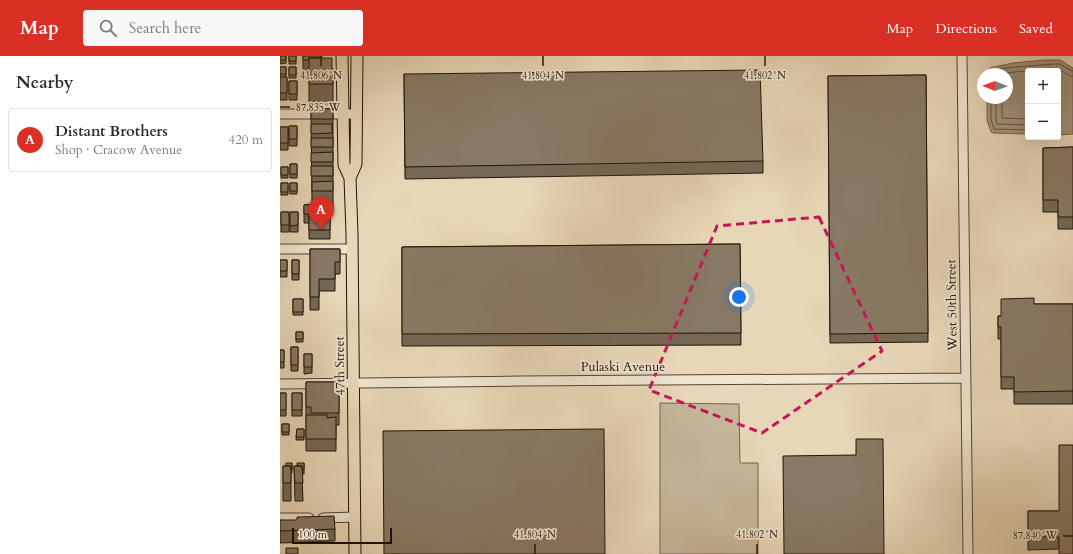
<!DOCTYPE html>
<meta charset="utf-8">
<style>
:root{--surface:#fff;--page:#f7f7f7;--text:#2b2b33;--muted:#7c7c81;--line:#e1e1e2;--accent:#d93025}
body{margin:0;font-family:Cardo,serif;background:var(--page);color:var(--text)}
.controls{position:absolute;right:12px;top:12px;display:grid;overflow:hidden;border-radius:4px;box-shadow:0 4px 16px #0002}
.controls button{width:36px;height:36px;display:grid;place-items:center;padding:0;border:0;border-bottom:1px solid var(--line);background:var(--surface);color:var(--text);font:20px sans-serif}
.compass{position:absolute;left:697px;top:12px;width:36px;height:36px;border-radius:50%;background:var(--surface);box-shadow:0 4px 16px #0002;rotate:271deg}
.scale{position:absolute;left:12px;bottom:10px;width:100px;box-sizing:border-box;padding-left:4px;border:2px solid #201409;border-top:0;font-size:11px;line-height:14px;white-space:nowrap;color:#201409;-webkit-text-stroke:3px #f0e5d0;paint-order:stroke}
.you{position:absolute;left:459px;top:241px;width:14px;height:14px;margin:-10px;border:3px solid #fff;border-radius:50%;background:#1a73e8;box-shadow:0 0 0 6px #1a73e833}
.badge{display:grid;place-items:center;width:26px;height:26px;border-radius:50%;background:var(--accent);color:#fff;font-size:13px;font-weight:700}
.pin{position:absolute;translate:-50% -33px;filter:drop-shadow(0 1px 2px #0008)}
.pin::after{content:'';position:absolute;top:21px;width:14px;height:12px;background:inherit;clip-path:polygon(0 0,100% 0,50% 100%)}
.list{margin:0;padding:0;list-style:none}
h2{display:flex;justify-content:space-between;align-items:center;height:52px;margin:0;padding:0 16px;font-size:17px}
h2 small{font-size:13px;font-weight:400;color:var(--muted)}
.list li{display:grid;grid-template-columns:26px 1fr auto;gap:12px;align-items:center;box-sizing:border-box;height:64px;margin:0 8px 8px;padding:0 8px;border:1px solid var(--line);border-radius:4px}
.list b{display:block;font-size:15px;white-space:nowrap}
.list p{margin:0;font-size:13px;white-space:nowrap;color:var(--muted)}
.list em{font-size:13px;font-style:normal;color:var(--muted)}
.icon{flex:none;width:22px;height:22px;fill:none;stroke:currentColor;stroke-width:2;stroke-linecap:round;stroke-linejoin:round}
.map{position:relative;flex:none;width:793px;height:498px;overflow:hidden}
header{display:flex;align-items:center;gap:24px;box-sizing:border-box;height:56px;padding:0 20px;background:var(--accent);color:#fff}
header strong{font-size:19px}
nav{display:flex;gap:22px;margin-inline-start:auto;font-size:14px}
.search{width:280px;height:36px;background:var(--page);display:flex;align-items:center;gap:10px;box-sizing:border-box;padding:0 14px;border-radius:4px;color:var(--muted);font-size:15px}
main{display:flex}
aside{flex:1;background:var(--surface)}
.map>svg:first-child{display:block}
</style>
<header>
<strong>Map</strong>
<div class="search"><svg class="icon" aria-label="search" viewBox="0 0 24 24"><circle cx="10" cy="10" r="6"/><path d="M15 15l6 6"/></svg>Search here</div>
<nav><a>Map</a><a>Directions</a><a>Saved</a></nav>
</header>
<main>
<aside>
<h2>Nearby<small></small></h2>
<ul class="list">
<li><span class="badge">A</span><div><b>Distant Brothers</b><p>Shop · Cracow Avenue</p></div><em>420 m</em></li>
</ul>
</aside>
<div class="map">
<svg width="793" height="498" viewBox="0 0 793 498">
<rect width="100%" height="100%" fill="#e8d7b7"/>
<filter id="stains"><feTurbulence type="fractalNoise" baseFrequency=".005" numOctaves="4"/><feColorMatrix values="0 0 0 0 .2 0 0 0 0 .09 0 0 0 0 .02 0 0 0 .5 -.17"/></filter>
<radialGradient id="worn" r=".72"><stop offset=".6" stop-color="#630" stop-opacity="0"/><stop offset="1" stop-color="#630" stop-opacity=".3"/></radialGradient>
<path fill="#c6b699" stroke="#736551" d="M380 347 459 348 460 407H478V498H380Z"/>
<path fill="#a4957c" stroke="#6f614e" d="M765 4H780L793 12V78L778 79V15H748V78L713 77 711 76 707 64V42H727V18H708L710 12 733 7Z"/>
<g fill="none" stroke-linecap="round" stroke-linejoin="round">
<path stroke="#625442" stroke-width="1" d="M712 18 714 14 734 11 775 8H780L790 14 793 15
M721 18 734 16 775 13C782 13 786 20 793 20
M711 42V64L714 73 748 74
M716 42V63L717 68 748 69
M722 42V62L748 63"/>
<defs>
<path id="minor" d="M682 0 688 498
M0 58H76
M0 193H72
M0 328 241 325 686 322
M0 462H29
M43 462 75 461"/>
<path id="major" d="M62 0 64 109 70 122 72 178 75 498
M70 122 76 108 77 0"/>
</defs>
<use href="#minor" stroke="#524534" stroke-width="11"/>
<use href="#major" stroke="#201409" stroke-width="13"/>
<use href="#minor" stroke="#f0e5d0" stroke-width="9"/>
<use href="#major" stroke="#e8d7b7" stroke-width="11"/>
</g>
<path fill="#756855" stroke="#201409" d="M0 0H6V7L0 8Z
M9 0H16V8H9Z
M23 0 42 2 52 13H53V46H29V14H23Z
M0 11H6V21H7V44H0Z
M9 11H16V22H9Z
M124 18 483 105V117L125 123Z
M646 19 648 286 550 287 548 20Z
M9 25H17V44H9Z
M31 53H53V153H50V183H29V167H24V149L32 148Z
M9 70H17V90H9Z
M0 71H8V94H0Z
M793 91V173H778V156H763V92Z
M10 108H17V122H10Z
M1 111H8V122H1Z
M1 127H8V139H1Z
M10 127H17V138H10Z
M1 156H9V176H1Z
M10 156H18V176H10Z
M460 188 461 289 122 290V191Z
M30 193H60V218H55V235H39V254H30Z
M0 204H7V221H0Z
M12 204H19V224H12Z
M13 243H23V259H13Z
M754 248H793V348H734V333H721V283H718V260H721Z
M16 276H23V286H16Z
M11 291H18V315H11Z
M0 294H4V312H0Z
M24 298H32V317L24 318Z
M26 326H59V369H56V395H26Z
M0 337H6V360H0Z
M12 337H22V360H12Z
M2 368H9V379H2Z
M17 373H24V384H16Z
M12 407V417H11V445H3V410H6Z
M24 407V418H22L23 445H15L14 410H17Z
M748 455H779V493L748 494Z
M0 464 55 473V485L0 487Z"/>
<path fill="#887963" stroke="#201409" d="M0 0H6V4H0Z
M9 0H16V5H9Z
M23 0H42V2H29V4H23Z
M29 2H52V13H53V28H29Z
M0 11H6V18H0Z
M9 11H16V19H9Z
M480 14 483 105 125 111 124 18Z
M646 19 648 277 550 278 548 20Z
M0 21H7V37H0Z
M9 25H17V38H9Z
M31 53H53V63H31Z
M31 68H52V77L31 78Z
M9 70H17V83H9Z
M0 71H8V87H0Z
M31 82H53V91H31Z
M793 91V161H778V144H763V92Z
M53 96V106H31V97Z
M10 108H17V118H10Z
M31 110H53V120H31Z
M1 111H8V119H1Z
M53 125V135H32V126Z
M1 127H8V136H1Z
M10 127H17V135H10Z
M50 148V174H29V158H24V149Z
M1 156H9V169H1Z
M10 156H18V169L10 170Z
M460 188 461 277 122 278V191Z
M30 193H60V206H55V223H39V241H30Z
M0 204H7V215H0Z
M12 204H19V218H12Z
M754 242V248H793V335L734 336V321H721V271H718V260H721V243Z
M13 243H23V256H13Z
M16 276H23V283H16Z
M11 291H18V309H11Z
M0 294H4V306H0Z
M24 298H32V311H24Z
M26 326H59V357H31V351H26Z
M0 337H6V354H0Z
M12 337H22V354H12Z
M26 359H47V362L56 361V383H26Z
M2 368H9V376H2Z
M17 373H24V381H16Z
M324 373 325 498H104L103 375Z
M576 383H603L604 498H504L503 400 576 399Z
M779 389H793V498H779V481H748V455H779Z
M6 407H12V414H11V410H6Z
M17 407H24V414H22V410H17Z
M3 410H11V427H3Z
M14 410H22L23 427H15Z
M54 460 55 473 0 475V464H17V461Z
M6 492H18V498H6Z"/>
<path fill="none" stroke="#c2185b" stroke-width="3" stroke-dasharray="8 5" stroke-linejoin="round" d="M539 161 602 295 482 377 369 334 437 170Z"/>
<path fill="none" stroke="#201409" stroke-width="1.5" d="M41 10V0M263 10V0M485 10V0M0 51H10M783 480H793M255 498V488M477 498V488"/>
<g text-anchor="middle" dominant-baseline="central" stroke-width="3.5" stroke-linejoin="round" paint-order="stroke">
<g font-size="13" fill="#201409" stroke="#f0e5d0">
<text transform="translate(672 249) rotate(-91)">West 50th Street</text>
<text transform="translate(60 310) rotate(-91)">47th Street</text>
<text x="343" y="311">Pulaski Avenue</text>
</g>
</g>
<g font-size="10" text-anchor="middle" fill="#201409" stroke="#f0e5d0" stroke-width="3.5" stroke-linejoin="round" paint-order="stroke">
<text x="41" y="23">41.806°N</text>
<text x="263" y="23">41.804°N</text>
<text x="485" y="23">41.802°N</text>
<text x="38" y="55">87.835°W</text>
<text x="255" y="482">41.804°N</text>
<text x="477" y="482">41.802°N</text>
<text x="755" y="483">87.840°W</text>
</g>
<rect width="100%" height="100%" filter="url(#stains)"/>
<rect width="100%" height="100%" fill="url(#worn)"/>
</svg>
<div class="controls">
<button>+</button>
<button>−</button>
</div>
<svg class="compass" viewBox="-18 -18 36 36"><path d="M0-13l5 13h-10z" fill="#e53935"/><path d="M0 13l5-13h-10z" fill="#7c7c81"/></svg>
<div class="scale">100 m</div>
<div class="you"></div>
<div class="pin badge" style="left:41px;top:174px">A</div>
</div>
</main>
